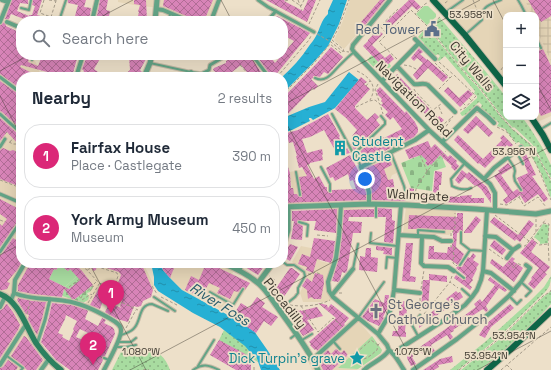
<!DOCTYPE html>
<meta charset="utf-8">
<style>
:root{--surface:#fff;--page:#f6f6f7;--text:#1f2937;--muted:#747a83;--line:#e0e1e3;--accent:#db2777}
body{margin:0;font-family:"Space Grotesk",sans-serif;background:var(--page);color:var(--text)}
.controls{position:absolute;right:12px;top:12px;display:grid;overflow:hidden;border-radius:8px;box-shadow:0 4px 16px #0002}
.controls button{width:36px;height:36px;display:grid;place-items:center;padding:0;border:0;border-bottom:1px solid var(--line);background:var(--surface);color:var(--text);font:20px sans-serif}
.you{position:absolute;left:365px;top:179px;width:14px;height:14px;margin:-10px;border:3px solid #fff;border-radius:50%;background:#1a73e8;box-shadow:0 0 0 6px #1a73e833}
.badge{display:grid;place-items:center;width:26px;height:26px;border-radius:50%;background:var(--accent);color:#fff;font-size:13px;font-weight:700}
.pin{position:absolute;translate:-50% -33px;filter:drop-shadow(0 1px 2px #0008)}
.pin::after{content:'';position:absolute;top:21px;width:14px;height:12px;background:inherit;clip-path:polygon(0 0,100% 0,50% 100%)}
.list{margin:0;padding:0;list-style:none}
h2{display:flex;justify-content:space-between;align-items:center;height:52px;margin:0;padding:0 16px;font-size:17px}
h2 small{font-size:13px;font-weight:400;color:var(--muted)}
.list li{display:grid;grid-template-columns:26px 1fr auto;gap:12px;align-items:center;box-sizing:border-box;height:64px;margin:0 8px 8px;padding:0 8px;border:1px solid var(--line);border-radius:16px}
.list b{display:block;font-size:15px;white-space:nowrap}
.list p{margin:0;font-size:13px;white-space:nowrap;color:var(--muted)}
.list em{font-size:13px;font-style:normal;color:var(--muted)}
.icon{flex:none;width:22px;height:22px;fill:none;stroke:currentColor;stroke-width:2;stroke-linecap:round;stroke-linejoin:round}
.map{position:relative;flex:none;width:551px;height:370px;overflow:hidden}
.search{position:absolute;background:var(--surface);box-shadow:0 4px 16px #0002;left:16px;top:16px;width:272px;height:44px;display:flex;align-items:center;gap:10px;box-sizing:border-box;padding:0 14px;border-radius:16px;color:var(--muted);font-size:15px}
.panel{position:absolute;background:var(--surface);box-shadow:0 4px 16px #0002;left:16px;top:72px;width:272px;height:196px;border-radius:16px}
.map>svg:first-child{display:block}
</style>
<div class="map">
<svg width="551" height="370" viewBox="0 0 551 370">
<defs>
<pattern id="industrial-grid" width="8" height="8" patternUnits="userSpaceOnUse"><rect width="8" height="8" fill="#e5d5b7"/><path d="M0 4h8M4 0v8" fill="none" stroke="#c6b89e"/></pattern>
<pattern id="grass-dots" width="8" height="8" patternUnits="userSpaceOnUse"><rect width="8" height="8" fill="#a8dca0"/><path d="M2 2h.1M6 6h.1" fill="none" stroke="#8ab383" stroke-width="1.8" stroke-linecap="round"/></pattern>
<pattern id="cemetery-stones" width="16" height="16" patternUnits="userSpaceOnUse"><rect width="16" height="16" fill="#a8dca0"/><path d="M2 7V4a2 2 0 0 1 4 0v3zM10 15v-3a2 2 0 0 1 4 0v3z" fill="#8ab383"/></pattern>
<pattern id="water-ripples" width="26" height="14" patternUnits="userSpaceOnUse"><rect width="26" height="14" fill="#26b0d4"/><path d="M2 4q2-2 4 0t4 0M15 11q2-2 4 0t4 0" fill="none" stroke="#2290ac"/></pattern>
<pattern id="building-cross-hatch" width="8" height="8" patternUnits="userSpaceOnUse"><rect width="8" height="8" fill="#d884b8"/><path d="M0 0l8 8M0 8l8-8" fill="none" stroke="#b16d96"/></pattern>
</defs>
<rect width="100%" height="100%" fill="#ede0c9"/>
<path fill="#e5d5b7" d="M118 0H219L212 21H192L160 8 134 5 118 2Z
M350 0H387L344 49 334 40 342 23Z
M433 0H525L531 15H506V86Z
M536 29 551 61V116L535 123 531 117H536Z
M0 33 21 55H31L38 66 41 77H21V263H62L54 269 49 279 52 289 51 296 39 342 46 361 39 370H0Z
M390 154 397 173 392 175 381 202H371L358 201 356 189 365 185 360 166Z
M309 168 319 191H324L326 203 370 209 369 216 315 218 314 209 283 210V189H292L290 172Z
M406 207 456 211V226L449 235 403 232Z
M301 246 321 250 320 261 332 264 327 289 332 300 324 302H303L300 293 307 275 292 262Z
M74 263H143L154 285 153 290 151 297 143 301 141 306 105 296 99 309 90 306 83 321 61 313 64 300 85 305 93 285 82 272Z
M165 263H238L232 274 250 283 233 310 232 309 227 313 203 298 202 301 182 290 170 278 163 270Z
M358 320 372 337 338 368 358 369 357 370H312L308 361 318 356Z"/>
<path fill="url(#industrial-grid)" d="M525 0H551V61L536 29V15H531Z"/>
<path fill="url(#grass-dots)" d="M440 18 486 72 506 97V117H522L530 128 542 147 551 165V178L539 158 540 157 532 144 514 127 513 128 501 115 478 85 469 76 455 60 433 32 435 30 432 25Z
M423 31 427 36 431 38 434 36 467 76 477 86 500 116 513 130H514L532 146 551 181V198L541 173 528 150 526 148 524 149 519 142 516 143 505 129 497 126 499 123 496 120H493L480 109 482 105 479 102 465 115 462 116 460 113 465 109 477 98V96L474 93 475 91 445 56 439 61 437 60 440 56 438 54 435 56 424 45V43L418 37Z
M372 55 384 68 389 63 391 66 385 72 379 73 367 60Z
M543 224 549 225 548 243 540 244V242L534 237Z
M551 269C551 283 551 287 542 295L499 337 477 355 475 356 458 370H450L485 342 530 301 544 287 551 276Z
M551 291V304L538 318 503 352 480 370H461L500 339 543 297Z
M224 330 246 346 250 352 256 356 258 362 219 340Z
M131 348 133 353C151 346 164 352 170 370H112L121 352Z"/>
<path fill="url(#cemetery-stones)" d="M426 153 427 161 425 163 428 166 430 164H431L440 155 442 157 446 167 434 171 432 191 411 188 401 163Z
M77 276 82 279 66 291 74 300 93 285V288L90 292 87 293 89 297 88 300 83 303 62 296 65 287Z"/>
<path fill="#a8dca0" d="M424 6H428L436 14V17L427 25 416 14Z
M62 263 68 267 65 269 68 271 70 269 77 276 65 287 49 279 54 269 56 270Z
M372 336 382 350 381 353 358 369 338 368Z"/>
<path fill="url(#water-ripples)" d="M333 0H347L339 24 328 46 313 63 283 93V77H282C292 68 301 58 309 46 311 43 314 40 316 36 320 29 321 20 328 14V11Z
M349 72 359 80 335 108 313 120 311 118H309V119L310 121 292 130 283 133V118L309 107 325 102Z
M151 263H160L163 270 170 278 182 290 226 314 254 331 268 351 280 370H261L256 356 250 352 245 346 229 334 220 327 193 313 158 291 154 285V277Z"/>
<path fill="url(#building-cross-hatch)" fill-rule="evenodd" d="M12 0H28V4L20 3 17 11 29 16V15H32L35 6 32 5 33 0H42L37 15 53 20V21H40L33 19 32 21H29L11 14 9 19H5Z
M68 0H86L84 7 91 8 89 21H72L74 16H75L78 5 68 3Z
M100 0H108L106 10 110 11 108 21H96Z
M134 0H146L147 21H141L138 20 139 16H138L139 12H138L140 5 134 4Z
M164 0H213L204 21H198L163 6Z
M266 0H285L284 1 303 11 308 0H316L307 22Z
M380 0H385L365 25 361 22Z
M409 0H414L421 7 417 10 412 6 388 29 384 24Z
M528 0H551V16L541 22Z
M277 16 310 33 274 77H272L256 55H269L275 63 294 41 283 35V21H272Z
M4 22 6 25V26L21 33V55H30L28 62 38 66 42 56 50 60 53 55H78L72 77H48L51 73 21 65 20 67 40 77H21V89L0 74V25L2 24Z
M378 30 383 34 372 45 385 58 390 54 394 59 384 68 363 46 368 41V40Z
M331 47 343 57 328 74 324 72 320 77 315 76H313V78L311 79 318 86 314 90 313 88 283 119V98L317 63Z
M419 48 423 52 420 54 427 60V59L448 77 443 82 428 68 417 80 413 75 423 63 417 58 414 61 411 58Z
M543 49 551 66V112L541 116 536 106V52L540 50H542Z
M88 55H97L101 57 94 69 98 72 96 76 92 73 91 75 88 73 87 74 83 73 84 71 82 69 85 61Z
M237 55H249L264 76 263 77H251L241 65 232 72 236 77H217L218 74 213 70 214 68 226 63V61Z
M129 56H145L146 59 140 70 142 72 138 77H122L130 70Z
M397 74 438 118 439 116 444 120 438 126 433 121 432 122 428 117 403 91H404L393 79Z
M361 77 367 82 364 84 370 89 355 106V108L367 120 375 113 379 117 376 120 380 125 354 150 351 144 355 140 352 136 357 130 346 118 335 109Z
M0 81 21 96V129L2 112 0 111Z
M380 87 405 113 406 111 415 122 418 128V132L414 137 395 146 394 142H391L390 144 391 148 362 161 360 157V152L364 148 377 141 376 140 383 137 384 138 402 129 393 117 390 120 385 115 388 112 381 105 383 103 381 101 382 99 377 94 378 93 376 91Z
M448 87 459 98 468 90 473 94 460 107 444 91Z
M328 114 340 136 339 137 344 147 345 146 347 149V148L350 153 338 156 324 130 310 137 302 139 307 153 322 149 323 154 322 155 323 160 310 163V164L307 165 314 179 319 176 325 187H327V191L329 193H332V190L356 189 353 180 350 181 348 174 335 181 333 177 330 178 326 168 350 155 359 172 366 193V200L283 203V198H285V185L287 182V179L284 178 283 174V155H284L290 173 291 188H293L294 194H297L298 196 300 197H302V195L299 177 307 176 302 167 299 168 296 156H297L293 142 289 143 288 139 283 140V134L298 130Z
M476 116 493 133 489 137 477 125 468 134 463 130Z
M0 118 19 135 21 136V147L7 132 0 141Z
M458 135 483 159 502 140 500 138 503 135 513 145 510 148 507 145 485 168 479 163 478 164 454 140Z
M428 141 431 148 435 144 448 157 450 155 457 161 456 163 459 166 455 171 451 167 452 166 440 155 431 165 430 164 428 166 425 163 427 161 421 155 409 159 405 150Z
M3 148 10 151 13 150 21 154V187L0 179V150Z
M520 152H521L523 153 525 152 536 175 532 176 548 199 544 202 538 194 525 203 520 195 506 204 503 200 508 196 494 176 500 172 498 171 508 163 512 168 501 175 513 192 517 189 520 192H522L523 191 517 178 528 173 525 166V163Z
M387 159 388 161 390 160 392 165 384 169 388 180 393 179 395 192H403L406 201 372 200V192L371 186H372L365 169Z
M462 170 467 174 469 172 487 187 491 195V203L481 189 476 185 475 186 465 177 459 184 455 180Z
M435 171 442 172 441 185H439V196L460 197V196L472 195 471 198H484V203H460L408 200 409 198 408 192 409 188 414 189V194L431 195V194H433Z
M0 199 21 210V218L19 219 0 247V224L2 226 7 219 0 214Z
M378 208 392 209V220L395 221 393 243 384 242 386 217H378Z
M337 209 336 233 314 230 316 221H305L299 220 297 221V223L303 226 302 240 291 239 294 221H292V211Z
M374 209V217H349L348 221 362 222 361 233H353L347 271 345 273 342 272 340 280 338 282 332 281 339 258 342 236 344 210Z
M457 213H463V231L460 230 459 231 458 233H457L456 247 464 254 458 265 451 260 428 259 429 246H434V252L447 253 448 247H452V244L454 241 453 238V230L418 228 416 229H408L409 215 457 217Z
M476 216 481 220 471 233H464V232Z
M494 217 518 235 529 220 534 224 520 242 516 239 515 241 490 222Z
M13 238 21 243V263L17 270 7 282 10 283 7 289 3 290H0V255L2 254Z
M314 238 335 241 333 257 331 263 317 259 313 273 306 270 307 267 298 264 302 254 310 257Z
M532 239 537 243 531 252 550 267 545 273 547 274 534 289 528 284 532 279 531 278 539 268 520 253Z
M494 240 506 250 502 255 490 246Z
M406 243H413L410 276 416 277 415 282 402 281Z
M290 244 298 247 290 261 283 257V255Z
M376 246 392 248V255L383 254 384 251 376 250Z
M366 248H371V257L378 258 377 272 359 270 360 256 365 257Z
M473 253 476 256 473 260 479 264 476 268 477 269 472 279 473 280 469 285 472 287 470 290 454 278 456 275 463 280H465L466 279V276L456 268 458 266 459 267H462L468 257 470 258Z
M512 257 515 259 513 261 523 268 514 282 490 263 492 259 503 267Z
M32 263H74L82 271 93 285 75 299H72L64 289 62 297 33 294 18 291V285L27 269ZM60 265 68 271 70 269 80 280 69 289 49 279 54 269 56 270Z
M91 263H141L153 290 151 297 143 301 141 306 137 307 134 306 128 322 117 319 105 312 110 303 121 308 120 306 122 301 118 295 112 297 105 295 100 309 90 305 100 286 110 289 114 294 121 275 119 272 97 265 96 270 93 271Z
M161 263H176L170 278 163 270Z
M204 263H208L219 268 250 283 245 290V288L243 287 238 292 234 291 230 299 217 293 220 288 209 283 204 292H205L203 298 185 290 191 276 199 280 204 268 202 267Z
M246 263H266L258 275 245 267Z
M290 268H292L300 274 283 298 274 291Z
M315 273 323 275 324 283 321 299H314L311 297 308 299 307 290 302 286 307 278 312 282Z
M429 274 447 276V282L430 280 428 308H421L422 296 423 293 422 290 423 280H429Z
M490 277 507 290 505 292 499 288 486 306 488 310 486 312 483 309 472 316 461 326 460 325 453 330 454 331 450 333 453 337 450 340 447 335 431 345 435 351 425 357 421 352 412 357 416 364 411 366 407 358 408 353 420 347 461 318 476 307 474 304 480 299 482 302 495 285 488 280Z
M456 291 458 293 460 292 463 297 419 328V323L424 320 423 318 446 302 448 301 446 299Z
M385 295H389L388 307 383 317 384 318 379 326 368 321 362 317 375 299 384 303Z
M257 297 265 303 262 307 278 317 271 326 264 321 256 333 247 327 250 322 235 312 241 303 249 308Z
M18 298 32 301 46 302 42 319 37 335 28 319 29 315 26 314 17 300Z
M400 301 414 302 413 308 407 307 405 332H406V337L392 336 393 331H398Z
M52 303 71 305 87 310 88 311 85 319 98 326 102 318 106 320 104 323 112 327 114 329 115 334 105 356 102 357 103 360 98 370H70L56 360 41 342 48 321ZM66 315 77 321 73 329 74 330 69 341 62 337 63 335 58 333 65 319ZM80 329 88 333 85 341 76 337Z
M318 303 327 305 328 308 331 304 349 318 344 324 345 325 317 351 316 349 315 350 310 345 311 344 309 342 336 318Z
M6 304H7L13 312 20 325 18 330 0 358V310L3 309Z
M510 304 514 308 491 327 485 338 479 335 486 324Z
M317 307 323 316 307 320 314 330 303 336 291 318H292L291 317 292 316 291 314 297 309 299 311 301 310V311Z
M24 336 26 337 43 360 36 370H27L25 368 24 366 11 356Z
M219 340 251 357V370H236L210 355Z
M336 349 341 353 344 350 348 355 332 370H323L318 359 328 350 331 354Z
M452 356 453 362 438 365 439 367 434 370H423L440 359Z
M8 360 18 367 16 370H0V368L3 367Z"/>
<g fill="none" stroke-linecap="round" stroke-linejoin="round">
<defs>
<path id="service" d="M518 0 521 5 526 15
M21 8 29 10 31 0
M446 12 463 0
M169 20 170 14
M59 21 66 0
M466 34 482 20C481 6 489 5 501 0
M536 38 541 48
M32 60 34 55
M150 63 191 72 216 75
M77 74 89 77
M76 75 81 77
M315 78C327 84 334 70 341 64 345 60 349 56 353 53
M332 114 353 153 357 157
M541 129 551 123
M392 144 394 149
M516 151 523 164
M391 153 404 186 407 198
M508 158 514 167 515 171 514 176 515 181 521 190
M465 163 451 179 452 186C458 189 464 191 471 188
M321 167 330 184V191
M361 167 357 157V151L385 124V121L381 116
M296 172 300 195
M376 205V217
M299 222 306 224 308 225 307 236
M461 232V243L470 250 484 251
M371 233 370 243 397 246
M418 235V230L444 232
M460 265 470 250
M386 268 387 257 397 258
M353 269 358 244
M455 271 464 278
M521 282 531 291 526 296
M462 289 471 297
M210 292 233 305 243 289
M154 297 175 311
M510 297 517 304 521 300
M280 309 295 297 298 293V288L305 276 304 272 294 265H287L283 262
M358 318 384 282
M121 335C126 333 132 332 135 327 141 320 139 304 152 304L168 311
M418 336 412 325 420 315
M291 338 295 335
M302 340 312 334
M333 341 340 349
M119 342H131L136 338
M115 347H126L136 345
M7 356 23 368 21 370
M104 358 109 360
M305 361 311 358
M198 366 214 340
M193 370C202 363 209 365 219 370"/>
<path id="pedestrian" d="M258 0 268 7 314 32
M267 21 276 11
M252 55 269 77
M203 73 209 70 210 65 227 55
M0 77 21 93
M0 114 21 133
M0 147 5 139
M0 194 21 203
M0 252 21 221
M37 344 45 320 50 299"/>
<path id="minor" d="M2 0 8 2
M390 0 353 45 352 49 354 52 429 130 465 163 490 184 495 193V211
M156 9 163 10 189 21
M92 21 97 0
M211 21 219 0
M0 22 9 0
M7 22 21 28
M415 39 435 59
M397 66 414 84C419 85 424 82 428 85L455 112
M76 77 83 55
M190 77 191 72
M382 81 419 43
M442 142 477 108 488 117 494 123
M484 179 494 168 521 147
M283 182 284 181
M369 204V192L361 167 415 140 429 130
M341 205 339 236 336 258 328 282 329 291 333 297 378 334 387 345 389 350C396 355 399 363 404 370
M399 235 434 237 442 241H451
M485 236 496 237 513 250 519 246
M422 237 421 263 424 266 448 267 454 271
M507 258 513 250
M239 270 243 263
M483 271 491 273 514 291
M394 290 420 293
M14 293C30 300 49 298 66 301 81 303 95 310 109 318 114 321 121 324 121 330 122 338 108 362 104 370
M332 295 353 269
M11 300 14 293 15 280 25 263
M0 307 5 297
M378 334 388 317 391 308 394 290 401 205
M393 353 449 317 465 305 472 297 477 290 481 280 483 271 487 210
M313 359 358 318
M0 365 23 329 26 325
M41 370 49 359
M364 370C371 363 384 359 389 350
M413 370 457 339 490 313 509 296 521 282 530 268 526 265"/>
<path id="tertiary" d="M155 21 157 0
M144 77 150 63 152 55
M283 207 369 204 407 205 476 209 536 214 551 211
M283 247 288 230V207
M222 263C235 268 248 274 259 284 267 291 272 300 278 308 292 328 308 348 318 370
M258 283 273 263"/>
<path id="secondary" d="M0 294C19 301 26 327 36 343 43 353 52 363 61 370"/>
<path id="primary" d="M433 0 465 35 506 86
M531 117 543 135 551 150
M487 370 510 350 551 311"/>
</defs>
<use href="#service" stroke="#c6bba7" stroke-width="4"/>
<use href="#pedestrian" stroke="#c6bba7" stroke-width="5"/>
<use href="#minor" stroke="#c6bba7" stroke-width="6"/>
<use href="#tertiary" stroke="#c6bba7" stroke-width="7"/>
<use href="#secondary" stroke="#c6bba7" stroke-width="8"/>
<use href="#primary" stroke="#c6bba7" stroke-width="8"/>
<path stroke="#a49a89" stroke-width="1" stroke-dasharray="3 2" stroke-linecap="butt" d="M44 0 40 13 51 17 56 1
M49 0 56 1V0
M292 0 301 6 304 0
M298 0 302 10
M473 0 479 15
M285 1 289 0
M445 3 449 0
M440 17 427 28 434 35 468 76 479 87 500 115 513 130 532 146 551 180
M51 18V19L54 20V21
M48 21 49 16
M377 23 387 34
M309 24 320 0
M427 26 415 14 425 4 427 3
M317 34 331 42 342 51 349 52
M373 35 372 34 398 9
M421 38 429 31
M136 55H137
M233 55 234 57
M397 59 379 42 411 10 415 14
M439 62 454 75 476 96 465 108 460 110
M435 63 450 78
M240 65 251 77
M404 65 410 66 418 70
M501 70 504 65 506 64
M357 71C370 77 378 86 370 100
M277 77 309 40 311 36
M378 84 375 90 379 101
M366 86 370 81
M414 89 415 91 433 110 441 104
M439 89 453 75
M283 94 314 63 330 44 341 53 344 50 332 40 338 29 349 0
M469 98 472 101
M463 103 466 106
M356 107 369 101 375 100 380 104 383 114
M439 107 442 114
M432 112 433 110 436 116
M497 127 505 131 508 133 516 144
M437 130 451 118
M6 133 7 132
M441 135 443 131 453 116
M9 142 13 144H16L17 143
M10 142 13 138
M526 149C535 156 546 188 551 200
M420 155 427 171
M0 180 21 188
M519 197 524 206 538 197 546 207
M414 201 416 189 427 171 446 151
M500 204 507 205 522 195V194
M495 215 529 241
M0 220 5 222
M543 223 549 224 548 238 549 262
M536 232V219
M317 235 328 236
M451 236V232H453L454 228H455V213
M532 238 539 245 548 244
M451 245V247H454L453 263 456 266 457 265
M524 246H525L546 219
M489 249 503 259
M77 263 87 270 99 283 114 288 118 276 117 273 95 266 87 270
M508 263 514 268 517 263 521 265
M308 274H313L315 272 320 274
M269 276 275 280
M452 276 450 282 458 288
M152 286 157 294
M112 288 113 292
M421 289 424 270
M65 290 81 278
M339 293H343
M79 296 82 300 91 294 92 295
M115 296 119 301 138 310
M161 297 177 305 176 306
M81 298 83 294 94 286V284L97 281
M88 303 99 284
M290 305C303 307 318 306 330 300
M301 306 318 332 333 318 342 327
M420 311V298
M27 314 30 302
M424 314 450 282
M126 328 136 310
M378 345 371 340 356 353 359 359C366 361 372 354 377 350L378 345 380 343
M507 365 512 370
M254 367V370
M143 370 147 369 149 370
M459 370 500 338 543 296 550 292 551 290
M501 370 551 327"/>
<use href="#service" stroke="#63a486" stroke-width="2"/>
<use href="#pedestrian" stroke="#63a486" stroke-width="3"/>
<use href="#minor" stroke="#63a486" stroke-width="4"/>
<use href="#tertiary" stroke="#63a486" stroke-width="5"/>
<use href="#secondary" stroke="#2b815f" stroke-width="5.5"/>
<use href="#primary" stroke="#0e6547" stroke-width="6"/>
<path stroke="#a49a89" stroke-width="1" stroke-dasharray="3 2" stroke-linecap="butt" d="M90 291 92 288V286"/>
</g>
<path fill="none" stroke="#3e3930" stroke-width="1" stroke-opacity="0.45" d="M221 0 232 21M493 0 506 25M93 21 133 0M250 55 262 77M0 71 29 55M536 82 551 110M0 96 21 136M283 105 480 0M283 117 417 370M0 255 21 244M89 263 146 370M130 370 551 146M477 370 551 331"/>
<defs>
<symbol id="civic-bare" viewBox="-9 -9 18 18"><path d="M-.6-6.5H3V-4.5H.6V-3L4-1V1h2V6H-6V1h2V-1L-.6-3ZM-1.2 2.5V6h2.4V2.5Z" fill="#5c6f8a" stroke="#ede0c9" stroke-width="2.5" paint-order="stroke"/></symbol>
<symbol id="building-bare" viewBox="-9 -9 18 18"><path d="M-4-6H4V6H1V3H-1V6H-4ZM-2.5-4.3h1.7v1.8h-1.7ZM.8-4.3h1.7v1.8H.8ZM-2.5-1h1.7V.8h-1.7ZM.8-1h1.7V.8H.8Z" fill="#0f9aa8" stroke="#ede0c9" stroke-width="2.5" paint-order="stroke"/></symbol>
<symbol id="church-bare" viewBox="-9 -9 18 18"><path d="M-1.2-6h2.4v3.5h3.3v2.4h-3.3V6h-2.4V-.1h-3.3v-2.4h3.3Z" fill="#6b7280" stroke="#ede0c9" stroke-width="2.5" paint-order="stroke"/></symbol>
<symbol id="sight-bare" viewBox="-9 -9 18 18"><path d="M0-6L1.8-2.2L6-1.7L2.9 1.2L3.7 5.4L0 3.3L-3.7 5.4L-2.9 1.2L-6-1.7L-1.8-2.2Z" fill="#0f9aa8" stroke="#ede0c9" stroke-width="2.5" paint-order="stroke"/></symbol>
</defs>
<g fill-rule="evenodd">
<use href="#civic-bare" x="421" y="18" width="22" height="22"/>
<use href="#building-bare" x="329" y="137" width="22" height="22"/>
<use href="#church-bare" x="365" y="300" width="22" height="22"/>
<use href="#sight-bare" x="346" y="347" width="22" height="22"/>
</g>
<g text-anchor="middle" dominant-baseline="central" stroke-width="3.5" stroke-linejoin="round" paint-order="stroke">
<g font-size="13" fill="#4e5e75" stroke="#ede0c9" text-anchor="end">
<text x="420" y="29">Red Tower</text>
</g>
<g font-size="13" fill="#3e3930" stroke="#ede0c9">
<text transform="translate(472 66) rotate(50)">City Walls</text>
<text transform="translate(414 99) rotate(45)">Navigation Road</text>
<text transform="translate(418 195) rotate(3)">Walmgate</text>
<text transform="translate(285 303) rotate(52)">Piccadilly</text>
</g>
<g font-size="13" fill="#0d838f" stroke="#ede0c9" text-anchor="start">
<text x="352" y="141">Student<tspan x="352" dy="15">Castle</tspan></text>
<text x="345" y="358" text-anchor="end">Dick Turpin's grave</text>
</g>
<g font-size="13" fill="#5b616d" stroke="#ede0c9" text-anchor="start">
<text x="388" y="304">St George's<tspan x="388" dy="15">Catholic Church</tspan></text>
</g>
<g font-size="14" font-style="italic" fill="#285c6c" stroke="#ede0c9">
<text transform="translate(220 304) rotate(32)">River Foss</text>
</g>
</g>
<g font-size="10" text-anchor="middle" fill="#3e3930" stroke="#ede0c9" stroke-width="3.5" stroke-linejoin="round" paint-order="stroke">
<text x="471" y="18">53.958°N</text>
<text x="514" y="155">53.956°N</text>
<text x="514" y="339">53.954°N</text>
<text x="141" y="355">1.080°W</text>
<text x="413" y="355">1.075°W</text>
<text x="486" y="359">53.954°N</text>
</g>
</svg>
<div class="controls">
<button>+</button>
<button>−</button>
<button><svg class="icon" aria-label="layers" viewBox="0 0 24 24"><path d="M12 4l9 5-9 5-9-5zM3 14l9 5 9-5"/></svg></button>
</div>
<div class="you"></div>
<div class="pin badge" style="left:111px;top:313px">1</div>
<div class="pin badge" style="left:93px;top:365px">2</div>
<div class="search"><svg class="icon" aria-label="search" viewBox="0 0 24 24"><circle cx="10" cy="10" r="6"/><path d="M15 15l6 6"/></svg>Search here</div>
<section class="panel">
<h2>Nearby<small>2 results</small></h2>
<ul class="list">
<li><span class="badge">1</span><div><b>Fairfax House</b><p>Place · Castlegate</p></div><em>390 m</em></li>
<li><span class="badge">2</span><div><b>York Army Museum</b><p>Museum</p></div><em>450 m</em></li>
</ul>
</section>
</div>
